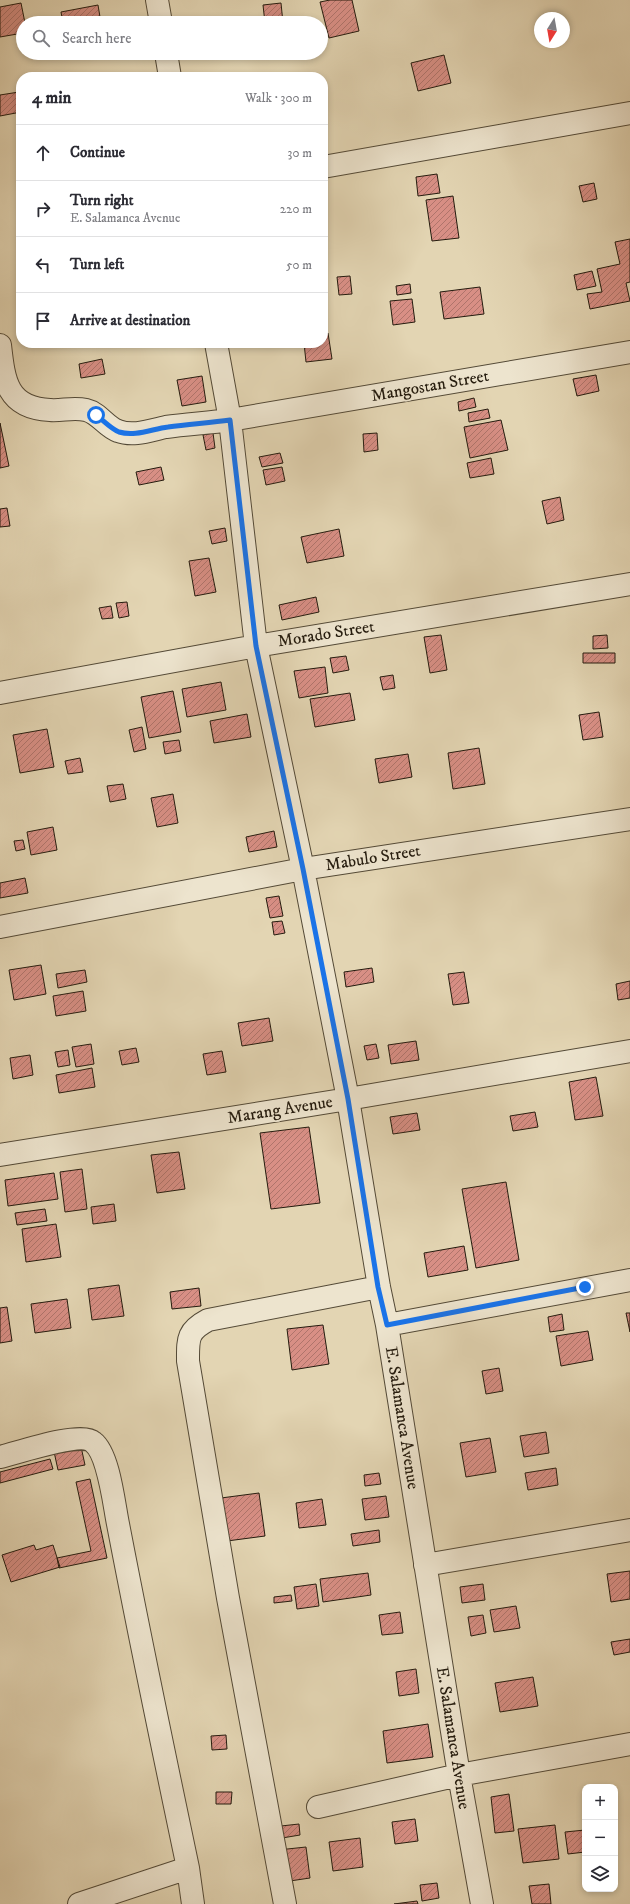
<!DOCTYPE html>
<meta charset="utf-8">
<style>
:root{--surface:#fff;--page:#f7f7f7;--text:#2b2b33;--muted:#7c7c81;--line:#e1e1e2}
body{margin:0;font-family:"IM FELL DW Pica",serif;background:var(--page);color:var(--text)}
.controls{position:absolute;right:12px;bottom:12px;display:grid;overflow:hidden;border-radius:8px;box-shadow:0 2px 6px #0003}
.controls button{width:36px;height:36px;display:grid;place-items:center;padding:0;border:0;border-bottom:1px solid var(--line);background:var(--surface);color:var(--text);font:20px sans-serif}
.compass{position:absolute;left:534px;top:12px;width:36px;height:36px;border-radius:50%;background:var(--surface);box-shadow:0 2px 6px #0003;rotate:191deg}
.stop{position:absolute;width:12px;height:12px;margin:-9px;border:3px solid #1a73e8;border-radius:50%;background:#fff}
.stop.end{background:#1a73e8;border-color:#fff;box-shadow:0 1px 4px #0008}
.list{margin:0;padding:0;list-style:none}
h2{display:flex;justify-content:space-between;align-items:center;height:52px;margin:0;padding:0 16px;font-size:17px}
h2 small{font-size:13px;font-weight:400;color:var(--muted)}
.list li{display:grid;grid-template-columns:26px 1fr auto;gap:12px;align-items:center;box-sizing:border-box;height:56px;padding:0 16px;border-top:1px solid var(--line)}
.list b{display:block;font-size:15px;white-space:nowrap}
.list p{margin:0;font-size:13px;white-space:nowrap;color:var(--muted)}
.list em{font-size:13px;font-style:normal;color:var(--muted)}
.icon{flex:none;width:22px;height:22px;fill:none;stroke:currentColor;stroke-width:2;stroke-linecap:round;stroke-linejoin:round}
.map{position:relative;flex:none;width:630px;height:1904px;overflow:hidden}
.search{position:absolute;background:var(--surface);box-shadow:0 2px 6px #0003;left:16px;top:16px;width:312px;height:44px;display:flex;align-items:center;gap:10px;box-sizing:border-box;padding:0 14px;border-radius:22px;color:var(--muted);font-size:15px}
.panel{position:absolute;background:var(--surface);box-shadow:0 2px 6px #0003;left:16px;top:72px;width:312px;height:276px;border-radius:16px}
.map>svg:first-child{display:block}
</style>
<div class="map">
<svg width="630" height="1904" viewBox="0 0 630 1904">
<defs>
<pattern id="building-hatch" width="6" height="6" patternUnits="userSpaceOnUse"><rect width="6" height="6" fill="#d88f85"/><path d="M-1 1l2-2M0 6l6-6M5 7l2-2" fill="none" stroke="#af746b"/></pattern>
</defs>
<rect width="100%" height="100%" fill="#e3d5b3"/>
<filter id="stains"><feTurbulence type="fractalNoise" baseFrequency=".005" numOctaves="4"/><feColorMatrix values="0 0 0 0 .2 0 0 0 0 .09 0 0 0 0 .02 0 0 0 .5 -.17"/></filter>
<radialGradient id="worn" r=".72"><stop offset=".6" stop-color="#630" stop-opacity="0"/><stop offset="1" stop-color="#630" stop-opacity=".3"/></radialGradient>
<path fill="url(#building-hatch)" stroke="#241b0e" d="M330 0H352L359 31 329 38 320 2Z
M21 3 25 23H23V33L0 37V7Z
M281 3 283 23H265L263 5Z
M98 5 101 23H63L61 12Z
M444 55 451 83 418 91 411 63Z
M19 92 21 112 0 116V95Z
M437 174 440 193 418 196 416 177Z
M594 183 597 199 583 202 579 186Z
M453 196 459 238 432 241 426 200Z
M630 239V282L626 283 630 301 590 309 587 294 602 292 597 269 620 264 615 242Z
M592 271 596 286 577 290 574 275Z
M350 276 352 294 339 295 337 277Z
M410 284 411 293 397 295 396 286Z
M480 287 484 314 444 319 440 292Z
M412 299 415 322 393 325 390 301Z
M328 333 332 359 306 362 304 343H323V334Z
M254 343H276L255 347Z
M102 359 105 374 81 378 79 364Z
M596 375 599 391 577 396 573 379Z
M202 376 206 402 182 406 177 380Z
M474 398 476 407 459 411 458 402Z
M488 409 490 418 469 422 468 413Z
M501 420 508 450 470 458 464 427Z
M0 423 9 466 0 468Z
M213 433 215 448 206 450 203 435Z
M377 433 378 450 364 452 363 434Z
M280 453 283 463 262 467 259 457Z
M491 458 494 474 470 478 467 463Z
M161 467 164 480 139 485 136 472Z
M282 467 285 481 266 485 263 470Z
M560 497 564 520 547 524 542 501Z
M7 508 10 526 0 527V509Z
M225 528 227 541 212 544 209 531Z
M339 529 344 556 307 563 301 537Z
M209 558 216 592 195 596 189 561Z
M316 597 319 612 282 620 279 605Z
M127 602 129 616 119 618 116 603Z
M111 606 113 618 102 619 99 608Z
M441 635 447 670 430 673 424 637Z
M607 635 608 648 593 649V636Z
M583 653H615V663H583Z
M346 656 349 670 333 673 330 658Z
M325 667 328 693 299 698 294 671Z
M393 675 395 688 383 690 380 677Z
M221 682 226 710 187 717 182 689Z
M173 691 181 732 149 738 141 697Z
M350 693 355 720 315 727 310 699Z
M599 712 603 737 583 740 579 715Z
M247 714 251 737 214 743 210 721Z
M142 727 146 749 134 752 129 730Z
M47 729 54 767 20 773 13 735Z
M179 740 181 751 165 754 163 742Z
M479 748 485 784 453 789 448 753Z
M408 754 412 777 379 783 375 759Z
M80 758 83 772 68 774 65 761Z
M123 784 126 799 110 802 107 786Z
M173 794 178 823 157 827 151 798Z
M53 827 57 850 31 855 27 832Z
M274 831 277 847 249 852 246 837Z
M23 840 25 849 16 851 14 841Z
M25 878 28 893 0 898V883Z
M279 896 283 916 270 918 266 898Z
M282 921 285 933 274 935 272 922Z
M41 965 46 994 14 1000 9 970Z
M372 968 374 982 346 987 344 972Z
M85 970 87 982 58 988 56 974Z
M464 972 469 1003 453 1005 448 974Z
M630 981V998L618 1000 616 984Z
M83 991 86 1011 56 1016 53 996Z
M269 1018 273 1041 242 1046 238 1023Z
M416 1041 419 1060 391 1064 388 1045Z
M91 1044 94 1064 76 1067 72 1047Z
M376 1044 379 1058 367 1060 364 1046Z
M136 1048 139 1062 122 1065 119 1051Z
M68 1050 70 1065 58 1067 55 1052Z
M222 1051 226 1072 207 1075 203 1054Z
M30 1055 33 1075 13 1079 10 1058Z
M92 1068 95 1087 59 1093 56 1075Z
M596 1077 603 1116 575 1120 569 1082Z
M535 1112 538 1127 513 1131 510 1116Z
M417 1113 420 1130 393 1134 390 1117Z
M309 1127 320 1203 271 1209 260 1133Z
M179 1152 185 1189 157 1193 151 1155Z
M82 1169 87 1209 65 1212 60 1172Z
M54 1173 58 1199 8 1206 5 1180Z
M506 1182 519 1260 476 1268 462 1189Z
M114 1204 116 1221 93 1224 91 1207Z
M45 1209 47 1221 17 1225 15 1213Z
M56 1224 61 1257 26 1262 22 1229Z
M464 1246 468 1270 428 1277 424 1253Z
M119 1285 124 1316 92 1320 88 1289Z
M199 1288 201 1306 172 1309 170 1292Z
M67 1299 71 1328 35 1333 31 1304Z
M7 1307 12 1341 0 1343V1308Z
M626 1313H630V1332Z
M562 1314 564 1330 550 1332 548 1317Z
M323 1325 329 1364 292 1370 287 1329Z
M588 1331 593 1360 561 1366 556 1336Z
M499 1368 503 1391 486 1394 482 1371Z
M546 1432 549 1453 524 1457 520 1436Z
M490 1438 496 1472 466 1477 460 1443Z
M80 1442 85 1465 58 1470 53 1447Z
M50 1459 53 1469 0 1483V1472Z
M556 1468 558 1485 528 1490 525 1473Z
M379 1473 381 1484 365 1486 364 1475Z
M90 1479 107 1558 59 1568 57 1558 91 1551 76 1482Z
M259 1493 265 1536 227 1541 221 1498Z
M386 1496 389 1517 365 1520 362 1499Z
M322 1499 326 1525 299 1528 296 1503Z
M379 1530 380 1542 353 1546 351 1534Z
M34 1545 36 1550 53 1545 60 1567 11 1582 2 1555Z
M630 1571V1599L611 1602 607 1574Z
M368 1573 371 1595 323 1602 320 1579Z
M316 1584 319 1606 297 1609 294 1587Z
M483 1584 485 1600 462 1603 460 1587Z
M291 1595 292 1601 274 1603V1597Z
M516 1606 520 1628 494 1632 490 1610Z
M400 1612 403 1633 382 1635 379 1615Z
M483 1615 486 1633 471 1636 468 1617Z
M630 1639V1652L614 1655 611 1642Z
M416 1669 419 1693 399 1696 396 1672Z
M533 1677 538 1706 500 1712 495 1683Z
M428 1724 433 1757 387 1763 383 1731Z
M226 1735 227 1749 212 1750 211 1736Z
M216 1792H232L231 1804H216Z
M509 1794 514 1831 495 1833 491 1797Z
M415 1819 418 1841 395 1844 392 1822Z
M299 1824 300 1835 282 1838 281 1826Z
M555 1825 559 1859 523 1863 518 1829Z
M585 1830V1852L568 1854 565 1832Z
M360 1838 363 1867 333 1871 329 1842Z
M306 1847 310 1878 283 1882 278 1850Z
M437 1883 439 1898 422 1901 420 1885Z
M549 1884 551 1904H532L529 1886Z
M417 1901 418 1904H394Z"/>
<g fill="none" stroke-linecap="round" stroke-linejoin="round">
<defs>
<path id="minor" d="M157 0 161 23
M166 53 170 77
M323 167 630 113
M216 343 230 420 256 646 303 869 348 1099 379 1287 387 1325 459 1775 482 1904
M0 345C4 381 7 408 50 410 62 411 73 407 86 410 99 413 106 427 118 431 134 437 151 430 166 427 187 424 209 423 230 420L630 352
M0 693 256 646 630 584
M0 927 303 869 630 819
M0 1155 348 1099 630 1051
M387 1325 630 1280
M0 1457C17 1453 81 1431 93 1442 109 1454 114 1505 118 1524 140 1639 164 1754 188 1868L193 1904
M425 1565 630 1530
M318 1807 459 1775 630 1744
M79 1904 188 1868
M285 1904 228 1598 188 1361C188 1339 187 1331 208 1320L379 1287"/>
</defs>
<use href="#minor" stroke="#544a37" stroke-width="24"/>
<use href="#minor" stroke="#ede4ce" stroke-width="22"/>
</g>
<g fill="none" stroke-linecap="round" stroke-linejoin="round">
<path stroke="#1a73e8" stroke-width="5" d="M96 415C103 420 111 429 119 432 135 437 152 429 168 427 188 424 209 423 230 420L256 646 303 869 348 1099 378 1287 387 1325 585 1287"/>
</g>
<g text-anchor="middle" dominant-baseline="central" stroke-width="3.5" stroke-linejoin="round" paint-order="stroke">
<g font-size="17" fill="#241b0e" stroke="#ede4ce">
<text transform="translate(430 386) rotate(-10)">Mangostan Street</text>
<text transform="translate(326 634) rotate(-9)">Morado Street</text>
<text transform="translate(373 858) rotate(-9)">Mabulo Street</text>
<text transform="translate(280 1110) rotate(-9)">Marang Avenue</text>
<text transform="translate(402 1418) rotate(81)">E. Salamanca Avenue</text>
<text transform="translate(453 1738) rotate(81)">E. Salamanca Avenue</text>
</g>
</g>
<rect width="100%" height="100%" filter="url(#stains)"/>
<rect width="100%" height="100%" fill="url(#worn)"/>
</svg>
<div class="controls">
<button>+</button>
<button>−</button>
<button><svg class="icon" aria-label="layers" viewBox="0 0 24 24"><path d="M12 4l9 5-9 5-9-5zM3 14l9 5 9-5"/></svg></button>
</div>
<svg class="compass" viewBox="-18 -18 36 36"><path d="M0-13l5 13h-10z" fill="#e53935"/><path d="M0 13l5-13h-10z" fill="#7c7c81"/></svg>
<div class="stop" style="left:96px;top:415px"></div>
<div class="stop end" style="left:585px;top:1287px"></div>
<div class="search"><svg class="icon" aria-label="search" viewBox="0 0 24 24"><circle cx="10" cy="10" r="6"/><path d="M15 15l6 6"/></svg>Search here</div>
<section class="panel">
<h2>4 min<small>Walk · 300 m</small></h2>
<ul class="list">
<li><svg class="icon" aria-label="ahead" viewBox="0 0 24 24"><path d="M12 20V5M6 11l6-6 6 6"/></svg><div><b>Continue</b></div><em>30 m</em></li>
<li><svg class="icon" aria-label="right" viewBox="0 0 24 24"><path d="M7 20v-9h11M14 6l5 5-5 5"/></svg><div><b>Turn right</b><p>E. Salamanca Avenue</p></div><em>220 m</em></li>
<li><svg class="icon" aria-label="left" viewBox="0 0 24 24"><path d="M17 20v-9H6M10 6l-5 5 5 5"/></svg><div><b>Turn left</b></div><em>50 m</em></li>
<li><svg class="icon" aria-label="arrive" viewBox="0 0 24 24"><path d="M6 21V4h12l-3 4 3 4H6"/></svg><div><b>Arrive at destination</b></div></li>
</ul>
</section>
</div>
